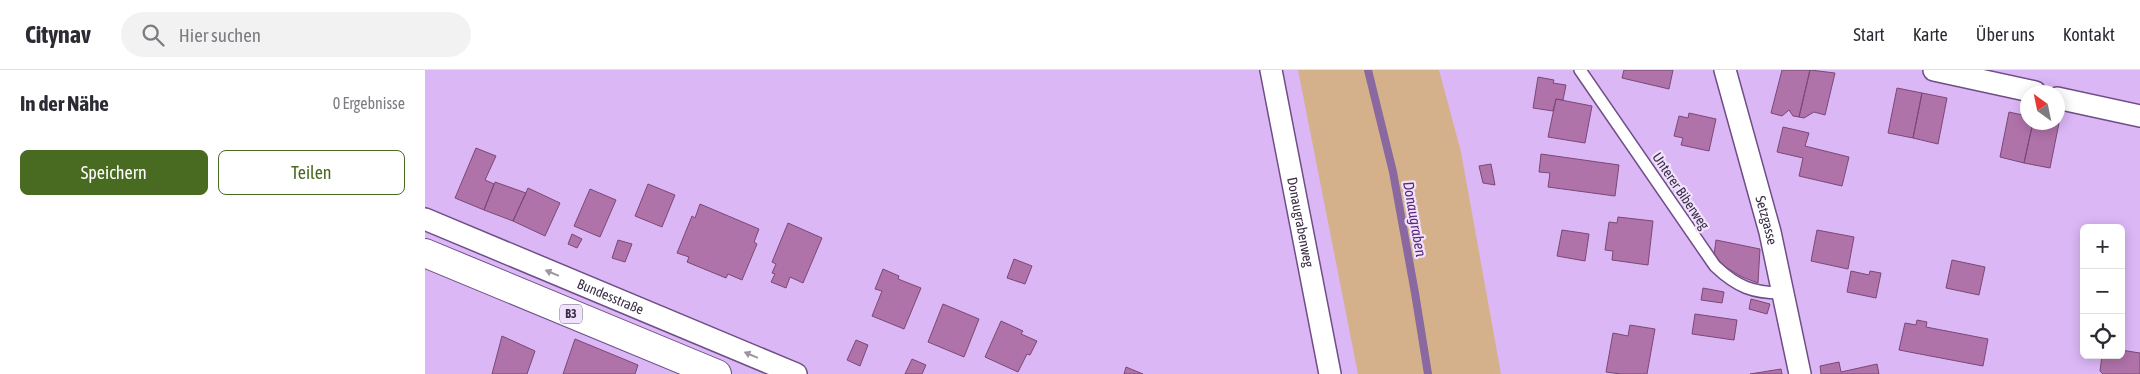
<!DOCTYPE html>
<html lang="de">
<meta charset="utf-8">
<style>
:root{--surface:#fff;--page:#f2f2f3;--text:#2b2b33;--muted:#7c7c81;--line:#e1e1e2;--accent:#496a21}
body{margin:0;font-family:"Asap Condensed",sans-serif;background:var(--page);color:var(--text)}
.controls{position:absolute;right:15px;bottom:15px;display:grid;overflow:hidden;border-radius:8px;box-shadow:0 2px 12px #0003}
.controls button{width:45px;height:45px;display:grid;place-items:center;padding:0;border:0;border-bottom:1px solid var(--line);background:var(--surface);color:var(--text);font:25px sans-serif}
.compass{position:absolute;left:1595px;top:15px;width:45px;height:45px;border-radius:50%;background:var(--surface);box-shadow:0 2px 12px #0003;rotate:327deg}
.list{margin:0;padding:0;list-style:none}
h2{display:flex;justify-content:space-between;align-items:center;height:65px;margin:0;padding:0 20px;font-size:21px}
h2 small{font-size:16px;font-weight:400;color:var(--muted)}
.actions{display:flex;gap:10px;padding:15px 20px}
.actions a{flex:1;padding:11px 0;border:1px solid var(--accent);border-radius:8px;text-align:center;font-size:18px;color:var(--accent)}
.actions .main{background:var(--accent);color:#fff}
.icon{flex:none;width:28px;height:28px;fill:none;stroke:currentColor;stroke-width:2;stroke-linecap:round;stroke-linejoin:round}
.map{position:relative;flex:none;width:1715px;height:304px;overflow:hidden}
header{display:flex;align-items:center;gap:30px;box-sizing:border-box;height:70px;padding:0 25px;background:var(--surface);border-bottom:1px solid var(--line)}
header strong{font-size:24px}
nav{display:flex;gap:28px;margin-inline-start:auto;font-size:18px}
.search{width:350px;height:45px;background:var(--page);display:flex;align-items:center;gap:12px;box-sizing:border-box;padding:0 18px;border-radius:28px;color:var(--muted);font-size:19px}
main{display:flex}
aside{flex:1;background:var(--surface)}
.map>svg:first-child{display:block}
</style>
<header>
<strong>Citynav</strong>
<div class="search"><svg class="icon" aria-label="search" viewBox="0 0 24 24"><circle cx="10" cy="10" r="6"/><path d="M15 15l6 6"/></svg>Hier suchen</div>
<nav><a>Start</a><a>Karte</a><a>Über uns</a><a>Kontakt</a></nav>
</header>
<main>
<aside>
<h2>In der Nähe<small>0 Ergebnisse</small></h2>
<ul class="list">
</ul>
<div class="actions"><a class="main">Speichern</a><a>Teilen</a></div>
</aside>
<div class="map">
<svg width="1715" height="304" viewBox="0 0 1715 304">
<rect width="100%" height="100%" fill="#dbb7f6"/>
<path fill="#d4b18a" d="M873 0H1014L1036 82 1076 304H933Z"/>
<g fill="none" stroke-linecap="round" stroke-linejoin="round">
<path stroke="#8969a0" stroke-width="8" d="M943 0 968 102 990 223 1003 304"/>
</g>
<path fill="#af72a9" stroke="#7b4876" d="M1199 0H1248L1244 19 1197 8Z
M1357 0H1385L1374 47 1368 46 1364 40 1357 46 1346 43Z
M1385 0 1410 3 1400 45 1389 42 1379 48 1374 47Z
M1113 7 1129 10 1128 13 1141 15 1138 30 1131 29 1128 41 1108 38Z
M1472 18 1497 23 1488 68 1463 63Z
M1497 23 1522 28 1513 74 1488 68Z
M1131 29 1167 36 1160 73 1123 67Z
M1584 42 1602 46V52H1608L1599 93 1575 87Z
M1264 43 1291 49 1284 81 1256 75 1258 68 1249 66 1254 46 1263 48Z
M1608 52 1634 53 1625 98 1599 93Z
M1358 57 1384 63 1380 76 1424 87 1417 116 1374 106 1378 88 1352 82Z
M51 78 71 86 60 110 69 114 59 140 30 128Z
M1116 84 1194 95 1190 126 1123 117 1125 103 1114 102Z
M1066 94 1070 115 1058 113 1054 96Z
M70 112 101 123 88 151 59 140Z
M223 114 250 125 237 157 210 146Z
M103 118 135 133 120 166 88 151Z
M165 119 191 130 175 167 149 156Z
M275 134 334 159 329 172 332 174 317 210 303 204 301 208 262 192 264 187 252 183 267 146 270 148Z
M1193 147 1228 151 1223 195 1187 190 1188 181 1180 180 1184 152 1192 153Z
M363 153 397 168 378 213 365 207 361 218 346 212 350 204 347 203 351 194 347 192Z
M1137 160 1164 164 1160 191 1132 186Z
M1392 160 1429 167 1423 199 1386 191Z
M147 164 157 169 152 178 143 174Z
M193 170 207 174 200 192 187 188Z
M1291 170 1335 179 1333 213 1317 207 1299 196 1289 185Z
M589 189 607 196 600 214 582 208Z
M1527 190 1560 197 1554 225 1521 218Z
M458 199 474 206 473 209 496 218 479 259 447 246 457 221 450 219Z
M1426 201 1444 205 1445 201 1456 203 1451 228 1422 222Z
M1278 218 1299 222 1297 233 1276 230Z
M1326 229 1345 234 1342 244 1324 239Z
M518 234 554 249 539 287 503 272Z
M1270 244 1312 250 1309 270 1267 264Z
M1492 250 1502 252 1501 257 1563 269 1558 296 1474 280 1480 253 1491 255Z
M576 251 598 261 596 264 612 271 605 285 602 284 593 302 560 287Z
M1205 255 1230 259 1222 304H1196L1181 302 1188 263 1203 266Z
M77 266 110 281 102 304H67Z
M150 269 213 295 210 304H138Z
M431 270 443 275 435 296 422 290Z
M1696 280 1715 283V304H1678L1675 301 1677 285H1696Z
M487 289 501 295 497 304H480Z
M1414 292 1416 302 1452 294 1454 304H1396L1395 296Z
M701 297 718 304H699Z
M1356 299 1357 304H1325Z"/>
<g fill="none" stroke-linecap="round" stroke-linejoin="round">
<defs>
<path id="lane" d="M1155 0 1290 196C1312 217 1328 223 1358 223"/>
<g id="street">
<path id="s1" d="M846 0 905 304"/>
<path id="s2" d="M1300 0 1345 162 1375 304"/>
<path d="M1509 0 1610 22"/>
<path d="M1632 28 1715 46"/>
<path id="s3" d="M0 149 371 304"/>
</g>
<path id="primary" d="M0 183 292 304"/>
</defs>
<use href="#lane" stroke="#6f4e86" stroke-width="14"/>
<use href="#street" stroke="#6f4e86" stroke-width="24"/>
<use href="#primary" stroke="#6f4e86" stroke-width="30"/>
<use href="#lane" stroke="#fff" stroke-width="11"/>
<use href="#street" stroke="#fff" stroke-width="21"/>
<use href="#primary" stroke="#fff" stroke-width="28"/>
</g>
<defs><path id="oneway-solid" d="M-6-.8H1V-3.2L6.5 0L1 3.2V.8H-6Z" transform="scale(1.25)"/></defs>
<g fill="#9d96a2">
<use href="#oneway-solid" transform="translate(127 203) rotate(-157)"/>
<use href="#oneway-solid" transform="translate(326 285) rotate(-157)"/>
</g>
<g text-anchor="middle" dominant-baseline="central" stroke-width="4.5" stroke-linejoin="round" paint-order="stroke">
<rect fill="#f0e2fc" stroke="#71637d" stroke-width="1" x="135" y="234.5" width="22" height="19" rx="4"/>
<g font-size="12" font-weight="bold" fill="#3b2d46">
<text x="146" y="244">B3</text>
</g>
<g font-size="14" fill="#3b2d46" stroke="#f0e2fc">
<text transform="translate(1256 121) rotate(56)">Unterer Biberweg</text>
<text stroke="none"><textPath href="#s2" startOffset="156">Setzgasse</textPath></text>
<text stroke="none"><textPath href="#s1" startOffset="155">Donaugrabenweg</textPath></text>
<text stroke="none"><textPath href="#s3" startOffset="201">Bundesstraße</textPath></text>
</g>
<g font-size="15" font-style="italic" fill="#5a2778" stroke="#f0e2fc">
<text transform="translate(990 149) rotate(80)">Donaugraben</text>
</g>
</g>
</svg>
<div class="controls">
<button>+</button>
<button>−</button>
<button><svg class="icon" aria-label="locate" viewBox="0 0 24 24"><circle cx="12" cy="12" r="6"/><path d="M12 2v4M12 18v4M2 12h4M18 12h4"/></svg></button>
</div>
<svg class="compass" viewBox="-18 -18 36 36"><path d="M0-13l5 13h-10z" fill="#e53935"/><path d="M0 13l5-13h-10z" fill="#7c7c81"/></svg>
</div>
</main>
